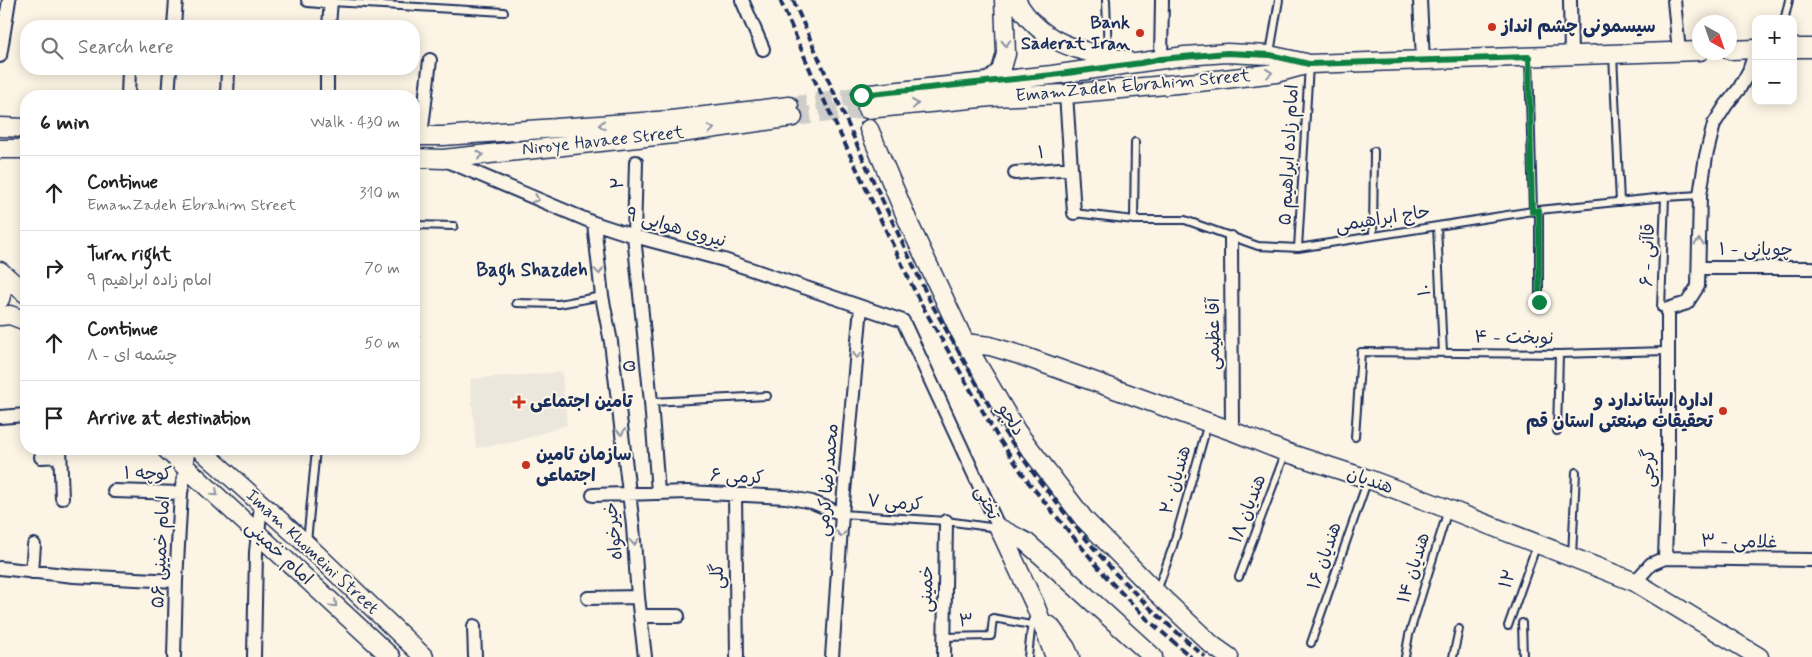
<!DOCTYPE html>
<meta charset="utf-8">
<style>
:root{--surface:#fff;--page:#f6f6f6;--text:#222;--muted:#767676;--line:#e0e0e0}
body{margin:0;font-family:Mynerve,"Playpen Sans Arabic",sans-serif;background:var(--page);color:var(--text)}
.controls{position:absolute;right:15px;top:15px;display:grid;overflow:hidden;border-radius:10px;box-shadow:0 2px 12px #0003}
.controls button{width:45px;height:45px;display:grid;place-items:center;padding:0;border:0;border-bottom:1px solid var(--line);background:var(--surface);color:var(--text);font:25px sans-serif}
.compass{position:absolute;left:1692px;top:15px;width:45px;height:45px;border-radius:50%;background:var(--surface);box-shadow:0 2px 12px #0003;rotate:140deg}
.stop{position:absolute;width:15px;height:15px;margin:-11px;border:4px solid #0b8043;border-radius:50%;background:#fff}
.stop.end{background:#0b8043;border-color:#fff;box-shadow:0 1px 5px #0008}
.list{margin:0;padding:0;list-style:none}
h2{display:flex;justify-content:space-between;align-items:center;height:65px;margin:0;padding:0 20px;font-size:21px}
h2 small{font-size:16px;font-weight:400;color:var(--muted)}
.list li{display:grid;grid-template-columns:32px 1fr auto;gap:15px;align-items:center;box-sizing:border-box;height:75px;padding:0 20px;border-top:1px solid var(--line)}
.list b{display:block;font-size:19px;white-space:nowrap}
.list p{margin:0;font-size:16px;white-space:nowrap;color:var(--muted)}
.list em{font-size:16px;font-style:normal;color:var(--muted)}
.icon{flex:none;width:28px;height:28px;fill:none;stroke:currentColor;stroke-width:2;stroke-linecap:round;stroke-linejoin:round}
.map{position:relative;flex:none;width:1812px;height:657px;overflow:hidden}
.search{position:absolute;background:var(--surface);box-shadow:0 2px 12px #0003;left:20px;top:20px;width:400px;height:55px;display:flex;align-items:center;gap:12px;box-sizing:border-box;padding:0 18px;border-radius:20px;color:var(--muted);font-size:19px}
.panel{position:absolute;background:var(--surface);box-shadow:0 2px 12px #0003;left:20px;top:90px;width:400px;height:365px;border-radius:20px}
.map>svg:first-child{display:block}
</style>
<div class="map">
<svg width="1812" height="657" viewBox="0 0 1812 657">
<rect width="100%" height="100%" fill="#fcf5e5"/>
<filter id="ink" filterUnits="userSpaceOnUse"><feTurbulence type="fractalNoise" baseFrequency=".02" numOctaves="2"/><feDisplacementMap in="SourceGraphic" scale="10" xChannelSelector="R" yChannelSelector="G"/><feConvolveMatrix kernelMatrix="1 2 1 2 8 2 1 2 1" color-interpolation-filters="sRGB"/></filter>
<g filter="url(#ink)">
<path fill="#ece7dc" d="M562 372 567 425 515 442 476 448 470 379Z"/>
<g fill="none" stroke-linecap="round" stroke-linejoin="round">
<path stroke="#cfcdca" stroke-width="18" stroke-dasharray="18 9" stroke-linecap="butt" d="M789 106 861 95
M793 117 867 109"/>
<defs>
<path id="lane" d="M1106 0 1108 56
M331 2 504 12
M1785 17 1789 0
M1270 53 1279 0
M1613 55 1620 202
M1529 59 1533 212
M1665 197 1661 308 1668 309
M1539 210V302
M1074 213 1134 220H1185L1258 246 1298 248 1539 210 1665 197 1700 195
M1134 220 1135 142
M414 225 454 226
M1437 226 1443 353
M1373 235 1374 151
M1298 248 1309 65
M516 303 559 304 602 296
M414 337H415
M651 402 767 396
M1557 431 1559 354
M1355 437 1361 352 1559 354 1667 351
M842 514 946 521 997 528
M307 542 316 449
M1572 556 1576 472
M1239 577 1285 454
M1157 591 1173 546 1208 423
M1522 623 1523 657
M1508 626 1537 544
M944 637 991 636 993 618 1031 625
M1311 643 1368 479
M1028 657 1032 621
M1405 657 1409 635 1448 510
M1453 657 1459 629"/>
<path id="street" d="M308 0 331 2
M742 0 763 49
M1420 0 1423 60
M1570 0 1571 55
M1674 0 1679 52
M174 26 176 0
M329 26 331 0
M0 56 9 0
M1161 59 1162 0
M1066 94 1074 213
M128 96 129 69
M168 96 170 69
M227 96 228 69
M327 96V69
M421 136 430 60
M445 160 594 223 634 236 724 260 903 321 999 528
M636 162 634 236 651 402 658 492
M1015 173 1071 168
M594 223 602 296 611 342 633 526 638 597 645 657
M1231 238 1232 431
M1699 268H1812
M0 417 26 415
M60 449 62 498
M41 457 60 456
M114 491 181 493
M735 494 737 657
M593 495 688 492 786 497 812 502 842 514
M1665 558 1812 560
M0 568 74 576 176 581
M32 572 34 545
M1635 582 1651 564 1665 558 1668 473V309L1687 303 1698 286 1700 195 1706 156 1714 124 1726 105 1739 89 1749 71 1756 50
M588 598 638 597
M640 616H678
M474 626 475 657
M174 657 176 581 181 493 189 449
M254 657 256 552 261 505
M832 657 842 514 861 307
M944 657 946 521"/>
<path id="secondary" d="M1016 0C1041 45 1080 51 1126 60
M1793 48H1812
M1730 50 1756 49
M990 81 1001 71 1006 54 1004 0
M861 95 1052 75 1185 56 1227 53 1269 55 1306 63
M867 109 991 97 1066 94 1199 82 1276 73 1309 64 1700 51
M0 127 26 128
M869 129 910 226 965 343 1017 432 1084 519 1155 591 1212 645 1229 657
M414 136H443L671 120 789 106
M0 149H26
M414 158 443 159 674 134 793 117
M0 271 26 294
M0 278 2 292 0 299
M0 316 10 315 26 321
M965 343 990 346 1020 355 1232 431 1285 452 1368 479 1448 509 1635 582 1759 657
M166 449 391 657
M200 449 306 544 424 657
M999 528 1026 542 1042 556 1153 657
M999 528 1035 605 1055 657
M1050 626 1066 648 1070 657"/>
</defs>
<use href="#lane" stroke="#1b2f5e" stroke-width="10"/>
<use href="#street" stroke="#1b2f5e" stroke-width="16"/>
<use href="#secondary" stroke="#1b2f5e" stroke-width="21"/>
<use href="#lane" stroke="#fcf5e5" stroke-width="6"/>
<use href="#street" stroke="#fcf5e5" stroke-width="12"/>
<use href="#secondary" stroke="#fcf5e5" stroke-width="18"/>
<path stroke="#1b2f5e" stroke-width="4" stroke-dasharray="8 4" stroke-linecap="butt" d="M780 0 815 81 919 300 997 436 1029 483 1108 579 1147 619 1191 657
M793 0 870 174 930 301 1003 430 1037 478 1076 527 1115 573 1154 612 1205 657"/>
</g>
<defs><path id="oneway-chevron" d="M-2-3.5L2.5 0L-2 3.5" fill="none" stroke-width="1.6" stroke-linecap="round" stroke-linejoin="round" transform="scale(1.25)"/></defs>
<g stroke="#8c92a2">
<use href="#oneway-chevron" transform="translate(1006 43) rotate(87)"/>
<use href="#oneway-chevron" transform="translate(1269 73) rotate(-7)"/>
<use href="#oneway-chevron" transform="translate(915 104) rotate(-6)"/>
<use href="#oneway-chevron" transform="translate(602 125) rotate(176)"/>
<use href="#oneway-chevron" transform="translate(711 129) rotate(-7)"/>
<use href="#oneway-chevron" transform="translate(480 155) rotate(-6)"/>
<use href="#oneway-chevron" transform="translate(536 199) rotate(23)"/>
<use href="#oneway-chevron" transform="translate(1699 242) rotate(-90)"/>
<use href="#oneway-chevron" transform="translate(599 271) rotate(84)"/>
<use href="#oneway-chevron" transform="translate(857 355) rotate(95)"/>
<use href="#oneway-chevron" transform="translate(621 432) rotate(83)"/>
<use href="#oneway-chevron" transform="translate(215 493) rotate(43)"/>
<use href="#oneway-chevron" transform="translate(841 534) rotate(94)"/>
<use href="#oneway-chevron" transform="translate(634 542) rotate(86)"/>
<use href="#oneway-chevron" transform="translate(334 604) rotate(43)"/>
</g>
</g>
<g fill="none" stroke-linecap="round" stroke-linejoin="round" filter="url(#ink)">
<path stroke="#0b8043" stroke-width="6" d="M861 95 1052 75 1141 63 1161 59 1227 53 1270 55 1309 64 1529 57 1532 212 1539 210V302"/>
</g>
<g fill="#c8321e" stroke="#fcf5e5" stroke-width="2">
<circle cx="1492" cy="27" r="5"/>
<circle cx="1140" cy="33" r="5"/>
<path d="M516.5 394.5h5v5h5v5h-5v5h-5v-5h-5v-5h5z"/>
<circle cx="1723" cy="411" r="5"/>
<circle cx="526" cy="465" r="5"/>
</g>
<g text-anchor="middle" dominant-baseline="central" stroke-width="4" stroke-linejoin="round" paint-order="stroke">
<g font-size="18" font-weight="bold" fill="#1b2f5e" stroke="#fcf5e5" text-anchor="start">
<text x="1130" y="23" text-anchor="end">Bank<tspan x="1130" dy="21">Saderat Iran</tspan></text>
<text x="1502" y="27">سیسمونی چشم انداز</text>
<text x="1713" y="401" text-anchor="end">اداره استاندارد و<tspan x="1713" dy="21">تحقیقات صنعتی استان قم</tspan></text>
<text x="530" y="402">تامین اجتماعی</text>
<text x="536" y="455">سازمان تامین<tspan x="536" dy="21">اجتماعی</tspan></text>
</g>
<g font-size="18" fill="#1b2f5e" stroke="#fcf5e5">
<text transform="translate(1133 86) rotate(-5)">EmamZadeh Ebrahim Street</text>
<text transform="translate(603 141) rotate(-6)">Niroye Havaee Street</text>
<text transform="translate(1041 153) rotate(-5)">۱</text>
<text transform="translate(1289 155) rotate(-87)">امام زاده ابراهیم ۵</text>
<text transform="translate(618 183) rotate(-89)">۲</text>
<text transform="translate(1383 219) rotate(-9)">حاج ابراهیمی</text>
<text transform="translate(676 228) rotate(16)">نیروی هوایی ۹</text>
<text x="1756" y="250">۱ - چوپانی</text>
<text transform="translate(1648 255) rotate(-88)">۶ - قاآنی</text>
<text transform="translate(1425 290) rotate(-93)">۱۰</text>
<text transform="translate(1214 334) rotate(-90)">آقا عظیمی</text>
<text transform="translate(1514 338) rotate(1)">۴ - نوبخت</text>
<text transform="translate(630 366) rotate(-96)">۵</text>
<text transform="translate(1011 420) rotate(58)">دلجو</text>
<text transform="translate(1649 468) rotate(-90)">گرجی</text>
<text transform="translate(148 474) rotate(1)">کوچه ۱</text>
<text transform="translate(737 477) rotate(3)">کرمی ۶</text>
<text transform="translate(828 480) rotate(-85)">محمدرضا کرمی</text>
<text transform="translate(1176 480) rotate(-74)">هندیان ۲۰</text>
<text transform="translate(1370 481) rotate(19)">هندیان</text>
<text transform="translate(895 503) rotate(4)">کرمی ۷</text>
<text transform="translate(987 503) rotate(65)">تختی</text>
<text transform="translate(1248 509) rotate(-69)">هندیان ۱۸</text>
<text transform="translate(614 531) rotate(-96)">خیرخواه</text>
<text transform="translate(1739 542) rotate(1)">۳ - غلامی</text>
<text transform="translate(161 552) rotate(-87)">امام خمینی ۵۶</text>
<text transform="translate(312 552) rotate(43)">Imam Khomeini Street</text>
<text transform="translate(279 553) rotate(43)">امام خمینی</text>
<text transform="translate(1325 556) rotate(-71)">هندیان ۱۶</text>
<text transform="translate(1414 568) rotate(-73)">هندیان ۱۴</text>
<text transform="translate(718 576) rotate(-91)">گلی</text>
<text transform="translate(1508 579) rotate(-71)">۱۲</text>
<text transform="translate(927 589) rotate(-89)">خمینی</text>
<text transform="translate(966 621) rotate(-1)">۳</text>
</g>
<g font-size="19" font-weight="bold" fill="#1b2f5e" stroke="#fcf5e5">
<text x="532" y="270">Bagh Shazdeh</text>
</g>
</g>
</svg>
<div class="controls">
<button>+</button>
<button>−</button>
</div>
<svg class="compass" viewBox="-18 -18 36 36"><path d="M0-13l5 13h-10z" fill="#e53935"/><path d="M0 13l5-13h-10z" fill="#767676"/></svg>
<div class="stop" style="left:861px;top:95px"></div>
<div class="stop end" style="left:1539px;top:302px"></div>
<div class="search"><svg class="icon" aria-label="search" viewBox="0 0 24 24"><circle cx="10" cy="10" r="6"/><path d="M15 15l6 6"/></svg>Search here</div>
<section class="panel">
<h2>6 min<small>Walk · 430 m</small></h2>
<ul class="list">
<li><svg class="icon" aria-label="ahead" viewBox="0 0 24 24"><path d="M12 20V5M6 11l6-6 6 6"/></svg><div><b>Continue</b><p>EmamZadeh Ebrahim Street</p></div><em>310 m</em></li>
<li><svg class="icon" aria-label="right" viewBox="0 0 24 24"><path d="M7 20v-9h11M14 6l5 5-5 5"/></svg><div><b>Turn right</b><p>امام زاده ابراهيم ۹</p></div><em>70 m</em></li>
<li><svg class="icon" aria-label="ahead" viewBox="0 0 24 24"><path d="M12 20V5M6 11l6-6 6 6"/></svg><div><b>Continue</b><p>۸ - چشمه ای</p></div><em>50 m</em></li>
<li><svg class="icon" aria-label="arrive" viewBox="0 0 24 24"><path d="M6 21V4h12l-3 4 3 4H6"/></svg><div><b>Arrive at destination</b></div></li>
</ul>
</section>
</div>
